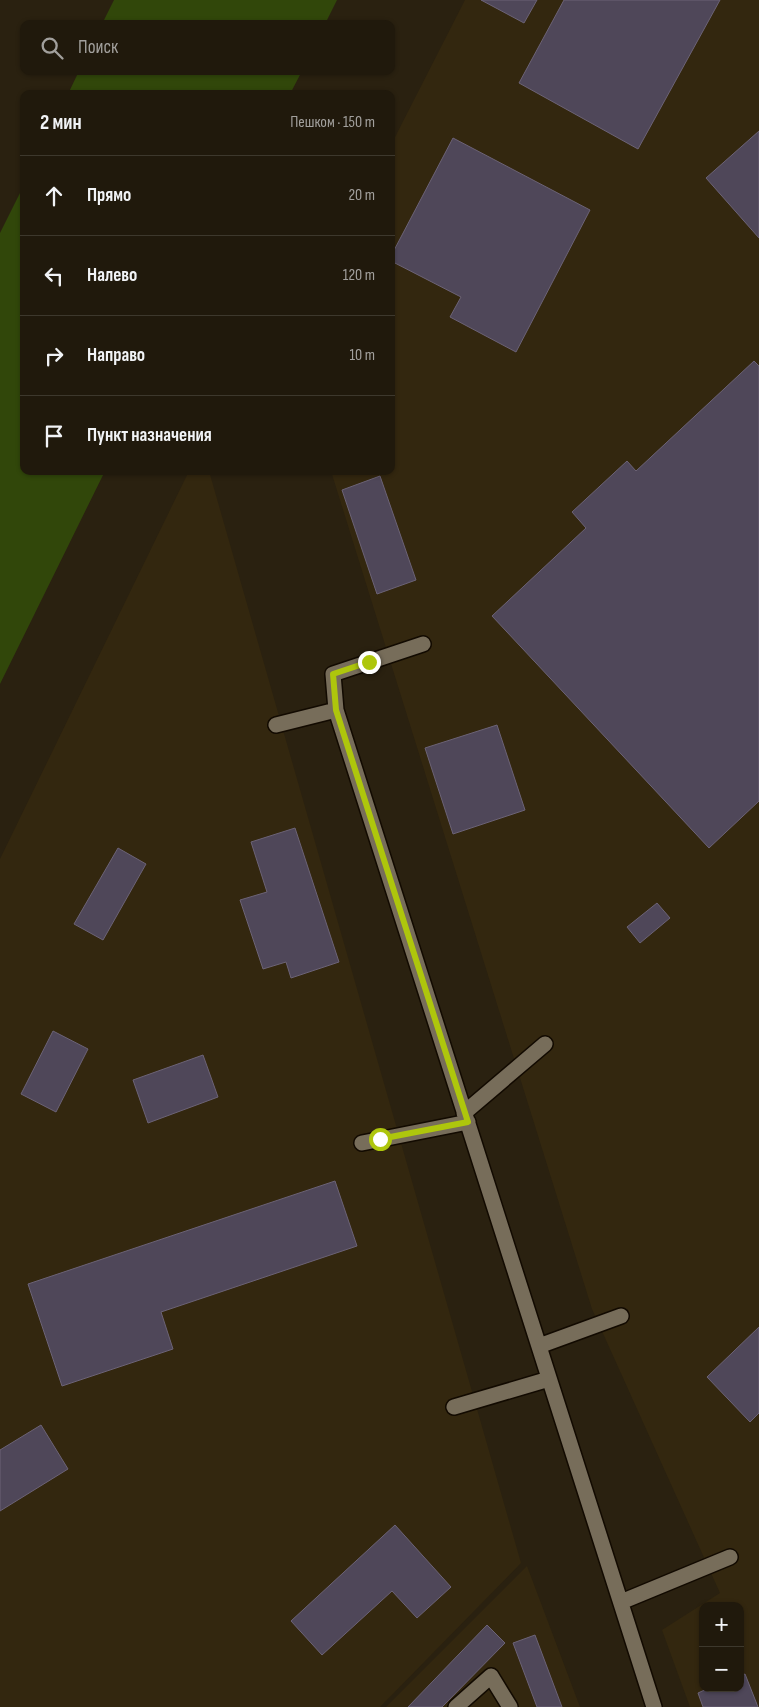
<!DOCTYPE html>
<html lang="ru">
<meta charset="utf-8">
<style>
:root{--surface:#20190c;--page:#2d261a;--text:#f1f3f6;--muted:#a2a09d;--line:#3d382d}
body{margin:0;font-family:"Sofia Sans Condensed",sans-serif;background:var(--page);color:var(--text)}
.controls{position:absolute;right:15px;bottom:15px;display:grid;overflow:hidden;border-radius:10px;box-shadow:0 1px 4px #0004}
.controls button{width:45px;height:45px;display:grid;place-items:center;padding:0;border:0;border-bottom:1px solid var(--line);background:var(--surface);color:var(--text);font:25px sans-serif}
.stop{position:absolute;width:15px;height:15px;margin:-11px;border:4px solid #aec60c;border-radius:50%;background:#fff}
.stop.end{background:#aec60c;border-color:#fff;box-shadow:0 1px 5px #0008}
.list{margin:0;padding:0;list-style:none}
h2{display:flex;justify-content:space-between;align-items:center;height:65px;margin:0;padding:0 20px;font-size:21px}
h2 small{font-size:16px;font-weight:400;color:var(--muted)}
.list li{display:grid;grid-template-columns:32px 1fr auto;gap:15px;align-items:center;box-sizing:border-box;height:80px;padding:0 20px;border-top:1px solid var(--line)}
.list b{display:block;font-size:19px;white-space:nowrap}
.list em{font-size:16px;font-style:normal;color:var(--muted)}
.icon{flex:none;width:28px;height:28px;fill:none;stroke:currentColor;stroke-width:2;stroke-linecap:round;stroke-linejoin:round}
.map{position:relative;flex:none;width:759px;height:1707px;overflow:hidden}
.search{position:absolute;background:var(--surface);box-shadow:0 1px 4px #0004;left:20px;top:20px;width:375px;height:55px;display:flex;align-items:center;gap:12px;box-sizing:border-box;padding:0 18px;border-radius:10px;color:var(--muted);font-size:19px}
.panel{position:absolute;background:var(--surface);box-shadow:0 1px 4px #0004;left:20px;top:90px;width:375px;height:385px;border-radius:10px}
.map>svg:first-child{display:block}
</style>
<div class="map">
<svg width="759" height="1707" viewBox="0 0 759 1707">
<rect width="100%" height="100%" fill="#2a2110"/>
<path fill="#33270f" fill-rule="evenodd" d="M465 0H759V1707H690L662 1630 720 1593 592 1309 331 471H391V145ZM703 1606H740V1688H703Z
M189 471H209L521 1563 380 1707H0V859Z
M527 1566 580 1707H386Z"/>
<path fill="#31470a" d="M114 0H337L325 24H102Z
M79 71H302L290 94H68Z
M24 185V471H105L0 684V233Z"/>
<path fill="#4f4759" stroke="#6c6376" d="M481 0H537L524 23Z
M564 0H720L638 149 519 83Z
M759 131V238L706 178Z
M453 138 590 210 516 352 450 317 461 297 391 261V256Z
M754 361 759 366V801L709 848 492 616 586 528 572 512 627 461 636 471Z
M380 476 416 580 377 594 342 490Z
M497 725 525 810 453 834 425 748Z
M295 828 339 962 291 978 286 962 263 969 240 900 267 892 251 842Z
M118 848 146 864 103 940 74 924Z
M657 903 670 918 640 943 627 927Z
M53 1031 88 1049 56 1112 21 1094Z
M203 1055 218 1097 148 1123 133 1080Z
M335 1181 357 1246 161 1312 173 1349 62 1386 28 1284Z
M759 1327V1413L750 1422 707 1377Z
M41 1425 68 1469 0 1511V1450Z
M395 1525 451 1587 417 1618 392 1591 322 1655 291 1621Z
M487 1625 505 1643 442 1707H408Z
M535 1635 562 1707H537L513 1643Z
M745 1674 758 1707H703L698 1693 709 1688H740V1676Z"/>
<g fill="none" stroke-linecap="round" stroke-linejoin="round">
<defs>
<path id="minor" d="M423 644 333 674 336 710 654 1707
M276 725 336 710
M464 1113 545 1044
M362 1143 468 1122
M539 1346 621 1316
M454 1407 549 1379
M621 1602 730 1557
M456 1707 491 1676 510 1707"/>
</defs>
<use href="#minor" stroke="#120a00" stroke-width="18"/>
<use href="#minor" stroke="#776d5a" stroke-width="15"/>
</g>
<g fill="none" stroke-linecap="round" stroke-linejoin="round">
<path stroke="#aec60c" stroke-width="6" d="M369 662 333 674 336 710 468 1122 380 1139"/>
</g>
</svg>
<div class="controls">
<button>+</button>
<button>−</button>
</div>
<div class="stop" style="left:380px;top:1139px"></div>
<div class="stop end" style="left:369px;top:662px"></div>
<div class="search"><svg class="icon" aria-label="search" viewBox="0 0 24 24"><circle cx="10" cy="10" r="6"/><path d="M15 15l6 6"/></svg>Поиск</div>
<section class="panel">
<h2>2 мин<small>Пешком · 150 m</small></h2>
<ul class="list">
<li><svg class="icon" aria-label="ahead" viewBox="0 0 24 24"><path d="M12 20V5M6 11l6-6 6 6"/></svg><div><b>Прямо</b></div><em>20 m</em></li>
<li><svg class="icon" aria-label="left" viewBox="0 0 24 24"><path d="M17 20v-9H6M10 6l-5 5 5 5"/></svg><div><b>Налево</b></div><em>120 m</em></li>
<li><svg class="icon" aria-label="right" viewBox="0 0 24 24"><path d="M7 20v-9h11M14 6l5 5-5 5"/></svg><div><b>Направо</b></div><em>10 m</em></li>
<li><svg class="icon" aria-label="arrive" viewBox="0 0 24 24"><path d="M6 21V4h12l-3 4 3 4H6"/></svg><div><b>Пункт назначения</b></div></li>
</ul>
</section>
</div>
